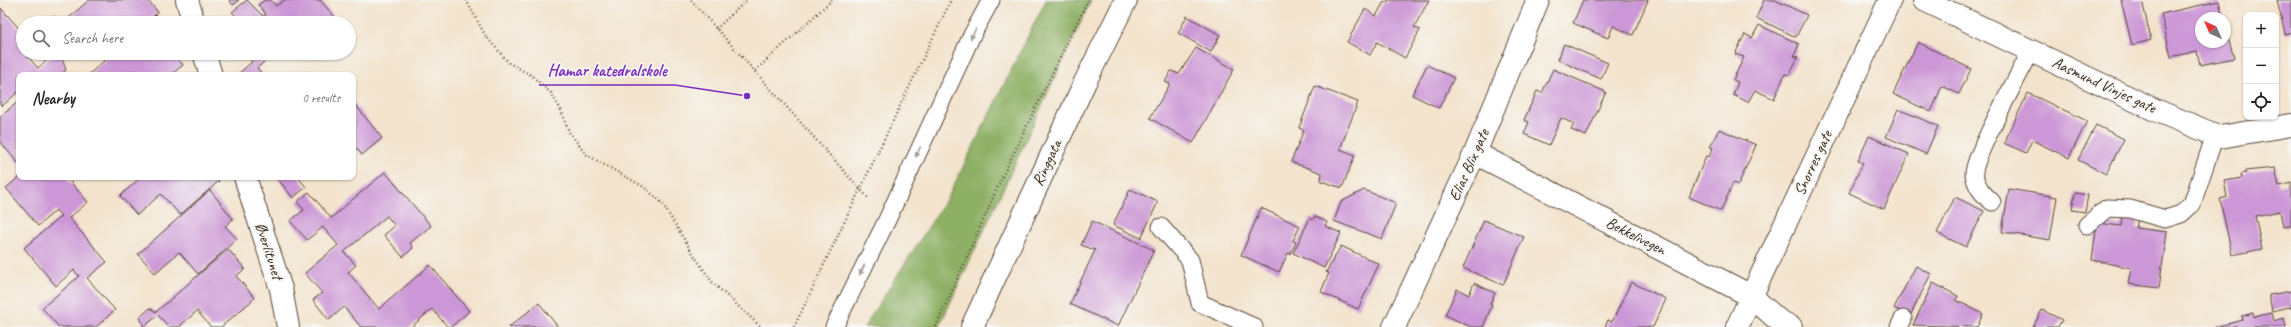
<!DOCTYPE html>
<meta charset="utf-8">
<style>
:root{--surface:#fff;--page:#f6f6f6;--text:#222;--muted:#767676;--line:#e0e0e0}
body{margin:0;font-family:Caveat,sans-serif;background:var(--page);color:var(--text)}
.controls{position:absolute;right:12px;top:12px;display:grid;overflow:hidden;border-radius:8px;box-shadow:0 1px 3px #0004}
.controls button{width:36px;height:36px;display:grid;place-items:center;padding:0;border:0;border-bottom:1px solid var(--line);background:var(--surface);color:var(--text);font:20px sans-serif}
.compass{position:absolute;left:2195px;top:12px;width:36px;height:36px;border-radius:50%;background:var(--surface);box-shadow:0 1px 3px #0004;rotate:315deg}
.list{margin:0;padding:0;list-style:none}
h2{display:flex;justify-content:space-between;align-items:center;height:52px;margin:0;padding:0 16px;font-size:17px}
h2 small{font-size:13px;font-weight:400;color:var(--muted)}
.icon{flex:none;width:22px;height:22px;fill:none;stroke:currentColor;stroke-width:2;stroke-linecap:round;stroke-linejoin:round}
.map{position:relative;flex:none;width:2291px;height:327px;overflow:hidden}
.search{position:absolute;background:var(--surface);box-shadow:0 1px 3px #0004;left:16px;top:16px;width:340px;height:44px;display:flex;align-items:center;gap:10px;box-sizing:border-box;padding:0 14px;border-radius:22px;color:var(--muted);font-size:15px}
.panel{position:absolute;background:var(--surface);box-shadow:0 1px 3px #0004;left:16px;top:72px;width:340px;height:108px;border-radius:8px}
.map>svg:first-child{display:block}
</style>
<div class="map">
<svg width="2291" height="327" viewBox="0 0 2291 327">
<rect width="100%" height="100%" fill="#f6f6f2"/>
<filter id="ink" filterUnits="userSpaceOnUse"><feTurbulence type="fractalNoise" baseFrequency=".025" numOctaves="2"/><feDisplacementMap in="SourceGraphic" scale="8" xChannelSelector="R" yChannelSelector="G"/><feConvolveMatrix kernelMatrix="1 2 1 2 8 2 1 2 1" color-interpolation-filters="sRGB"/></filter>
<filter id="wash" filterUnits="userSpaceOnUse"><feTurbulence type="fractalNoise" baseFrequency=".012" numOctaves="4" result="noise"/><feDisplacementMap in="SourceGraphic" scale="16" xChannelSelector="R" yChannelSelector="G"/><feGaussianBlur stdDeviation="0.9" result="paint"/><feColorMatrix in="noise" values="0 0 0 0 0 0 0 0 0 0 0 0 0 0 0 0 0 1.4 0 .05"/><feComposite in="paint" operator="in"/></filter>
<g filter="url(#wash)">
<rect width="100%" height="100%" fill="#f3e3cc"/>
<path fill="#8eb065" stroke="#646d42" d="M1046 0H1091L939 327H864L949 195Z"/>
<g id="blocks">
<path fill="#cc97d6" d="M89 0H147L158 12 145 23H63Z
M229 0H239L233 5Z
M247 0 264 17 266 14 258 5 265 0H271L276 6 284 0H320L340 23H228L236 16 232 12Z
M1388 0H1429L1414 27 1420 30 1405 58 1377 42 1370 55 1347 42 1365 9 1376 16 1384 2 1387 3Z
M1583 0H1648L1633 35 1613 26 1608 38 1573 23Z
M1764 0H1775L1807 15 1796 37 1756 18Z
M2121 0H2142L2151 40 2132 45Z
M2277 0H2291V32L2285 34Z
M2219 1 2223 18H2201V42H2225L2226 31 2234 58 2200 65 2197 51 2171 57 2161 14Z
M1 8 23 33V53H31L27 56 38 68 55 53H60L66 70 60 75H19V91L2 106 0 104Z
M156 15 163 23H147Z
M54 16 61 23H46Z
M1187 16 1220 35 1211 52 1178 33Z
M1759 25 1799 44 1794 56 1798 57 1789 75 1785 74 1774 99 1755 90 1748 102 1733 95 1738 82 1733 80 1744 57 1735 54 1745 34 1752 38Z
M1918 42 1971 69 1959 94 1942 86 1931 112 1893 94Z
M1564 44 1608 63 1601 79 1558 60Z
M1196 48 1234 69 1193 143 1150 118 1170 84 1165 82 1171 71 1179 74Z
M113 53H172L183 65 171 75H88Z
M244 53H275L257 68 263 75H241L239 73 252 62Z
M1427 65 1454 78 1439 108 1412 95Z
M1553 69 1606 92 1586 136 1571 130 1574 124 1561 118 1549 145 1524 134 1529 122 1524 120 1537 91 1542 93Z
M1315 86 1358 102 1340 149 1355 155 1342 188 1321 181 1322 173 1291 162 1304 130 1299 128Z
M2028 93 2087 121 2069 158 2032 140 2026 153 2004 143Z
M19 101V164L0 142V117Z
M353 102 382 138 362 155 353 144Z
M1898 109 1938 126 1926 154 1886 137Z
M2096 125 2124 139 2106 174 2078 160Z
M1719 129 1756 145 1738 185 1733 183 1721 211 1689 197 1706 156 1709 157 1713 148 1710 147Z
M1869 136 1909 154 1884 209 1849 193 1863 163 1858 161Z
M2275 168 2279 186 2291 183V226L2283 227 2280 211 2255 216 2262 249 2232 255 2220 199 2227 197 2224 181 2242 178 2241 174 2246 173 2245 171Z
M385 172 431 226 410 243 413 248 403 257 384 235 395 226 387 216 344 252 356 265 348 272 379 309 430 265 469 311 451 327H448L432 309 411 327H361L344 307 329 320 313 300 322 293 305 273 338 245 323 227 307 240 290 221 304 210 297 202 309 192 331 218Z
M19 177H66L88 202 69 218 107 262 87 278 115 310 96 327H59L42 308 79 276 74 270 56 286 24 248 61 216 56 210 38 226 6 188Z
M141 177H216L219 181 180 215 161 194 137 215 120 196Z
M276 177H298L306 187 293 198Z
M1130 189 1158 202 1141 238 1113 225Z
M2009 189 2057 197 2050 240 2002 232Z
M210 190 233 219 225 226 237 239 198 274 179 252 155 273 138 254Z
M1364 190 1396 203 1382 239 1334 221 1341 202Z
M2075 193 2088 195 2085 212 2072 210Z
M1955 197 1984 211 1966 247 1937 233Z
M1261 208 1300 226 1293 241 1296 242 1290 254 1288 253 1279 272 1241 255Z
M1315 216 1327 222 1325 226 1341 233 1324 268 1293 253 1310 218 1313 220Z
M2122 216 2138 218 2136 228 2167 232 2159 288 2128 284 2131 268 2092 260 2097 223 2121 226Z
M1484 220 1524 237 1503 285 1463 268Z
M1092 221 1154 250 1118 326 1070 304 1095 250 1081 245Z
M1341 246 1379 264 1358 309 1321 292 1329 273 1326 272Z
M228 249 245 269 236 276 255 298 221 327H211L197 311 179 327H169L158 315 144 327 140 317 150 308 156 312Z
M1916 266 1931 274 1910 316 1894 308Z
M1631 282 1666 299 1653 327H1605L1608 320 1612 322Z
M1474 283 1495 293 1490 304 1492 305 1483 327H1471L1445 315 1457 289 1469 295Z
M1933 283 1958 296 1956 300 1983 314 1977 327 1913 325Z
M2291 291V309L2290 307 2272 311 2269 295Z
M539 303 558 327H509Z
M2042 310 2062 320 2058 327H2033Z
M2253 313 2254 317 2271 313 2273 321 2284 318 2286 327H2215L2243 320 2242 316Z"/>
</g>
</g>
<g filter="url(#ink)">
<use href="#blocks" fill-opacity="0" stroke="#574638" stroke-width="1"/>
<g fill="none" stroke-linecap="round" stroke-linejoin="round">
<defs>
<path id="service" d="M1992 202C1983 194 1976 187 1974 174 1973 157 2021 71 2031 51
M2087 225 2107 208 2130 209 2165 219 2181 214 2192 204 2215 135
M1161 227 1190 260 1200 303 1254 327
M834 327 887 220 972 35 991 0
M1899 327 1903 319"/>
<path id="minor" d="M187 0 194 23
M1924 0 2153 109 2220 137 2291 125
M204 53 211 75
M1475 153 1751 296 1778 320 1791 327
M245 177 281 289 288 327
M1394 327 1475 153 1538 0
M1737 327 1890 0"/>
<path id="primary" d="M972 327 1085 82 1126 0"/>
</defs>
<use href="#service" stroke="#574638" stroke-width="19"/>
<use href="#minor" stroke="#574638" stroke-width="24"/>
<use href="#primary" stroke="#574638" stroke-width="24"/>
<path stroke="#574638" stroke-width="2.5" stroke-dasharray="1 3" stroke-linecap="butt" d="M466 0 485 35 509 63 531 75 551 93 561 110 569 132 587 155 644 187 662 203 695 257 712 282 761 327
M691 0 869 199
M716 29 747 0
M755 71 832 0
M794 327 951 0
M936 327 1003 175 1088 0"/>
<use href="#service" stroke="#fff" stroke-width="17"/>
<use href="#minor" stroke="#fff" stroke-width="22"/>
<use href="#primary" stroke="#fff" stroke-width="22"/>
</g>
<defs><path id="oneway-solid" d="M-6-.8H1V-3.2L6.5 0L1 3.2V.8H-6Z"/></defs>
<g fill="#a79f9a">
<use href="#oneway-solid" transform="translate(973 34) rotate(117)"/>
<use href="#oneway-solid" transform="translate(918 152) rotate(115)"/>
<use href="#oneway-solid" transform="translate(862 270) rotate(117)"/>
</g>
</g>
<g text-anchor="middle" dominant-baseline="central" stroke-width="3.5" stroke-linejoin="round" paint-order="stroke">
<g font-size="16" fill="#3b2a1e" stroke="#f6f6f2">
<text transform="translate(2104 85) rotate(25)">Aasmund Vinjes gate</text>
<text transform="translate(1047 163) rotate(-65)">Ringgata</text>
<text transform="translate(1813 163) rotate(-65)">Snorres gate</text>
<text transform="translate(1469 165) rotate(-66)">Elias Blix gate</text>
<text transform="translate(1636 236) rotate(27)">Bekkelivegen</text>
<text transform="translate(269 251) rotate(72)">Øverlitunet</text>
</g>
</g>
<path fill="none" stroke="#7b2cbf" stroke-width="1.5" d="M747 96L675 85H539"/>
<circle fill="#7b2cbf" stroke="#f6f6f2" stroke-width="1.5" cx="747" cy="96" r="4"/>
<g font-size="17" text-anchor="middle" font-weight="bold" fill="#7b2cbf" stroke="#f6f6f2" stroke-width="3.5" stroke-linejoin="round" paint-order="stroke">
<text x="607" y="76">Hamar katedralskole</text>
</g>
</svg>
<div class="controls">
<button>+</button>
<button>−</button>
<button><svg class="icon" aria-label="locate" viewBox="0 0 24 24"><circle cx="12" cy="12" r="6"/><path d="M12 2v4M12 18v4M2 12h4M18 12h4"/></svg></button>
</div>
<svg class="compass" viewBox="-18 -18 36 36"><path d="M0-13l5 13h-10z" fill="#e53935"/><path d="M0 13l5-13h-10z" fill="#767676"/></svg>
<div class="search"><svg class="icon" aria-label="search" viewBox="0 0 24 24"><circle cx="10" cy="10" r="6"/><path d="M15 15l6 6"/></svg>Search here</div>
<section class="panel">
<h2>Nearby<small>0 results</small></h2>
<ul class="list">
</ul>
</section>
</div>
